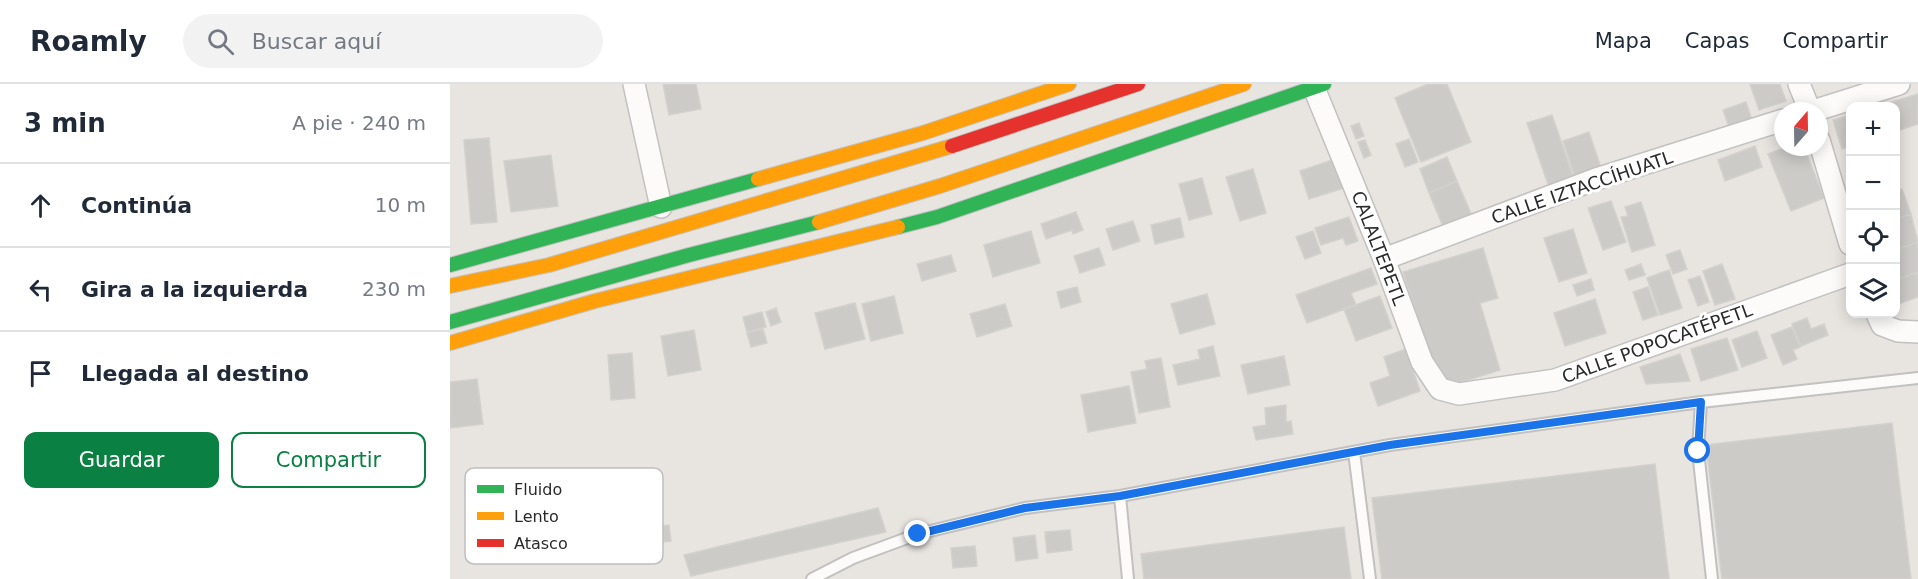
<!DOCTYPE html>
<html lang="es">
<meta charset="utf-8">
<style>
:root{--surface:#fff;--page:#f2f2f3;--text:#1f2937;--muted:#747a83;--line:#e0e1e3;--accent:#0b8043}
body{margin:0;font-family:"DejaVu Sans",sans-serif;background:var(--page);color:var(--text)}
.controls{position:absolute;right:18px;top:18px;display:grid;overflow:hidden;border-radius:12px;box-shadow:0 3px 15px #0003}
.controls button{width:54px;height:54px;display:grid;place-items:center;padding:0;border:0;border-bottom:2px solid var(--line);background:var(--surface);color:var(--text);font:30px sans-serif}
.compass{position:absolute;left:1324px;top:18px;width:54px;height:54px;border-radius:50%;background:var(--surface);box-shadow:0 3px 15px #0003;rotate:20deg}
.stop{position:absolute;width:18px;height:18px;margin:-14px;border:4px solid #1a73e8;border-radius:50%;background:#fff}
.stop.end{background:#1a73e8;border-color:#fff;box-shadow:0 2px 6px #0008}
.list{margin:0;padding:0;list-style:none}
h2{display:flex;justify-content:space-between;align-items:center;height:78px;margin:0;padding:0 24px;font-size:26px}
h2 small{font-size:20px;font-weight:400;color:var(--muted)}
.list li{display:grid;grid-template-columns:39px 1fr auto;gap:18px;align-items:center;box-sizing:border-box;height:84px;padding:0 24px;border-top:2px solid var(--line)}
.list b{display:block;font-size:22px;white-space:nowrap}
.list em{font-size:20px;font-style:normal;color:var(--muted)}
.actions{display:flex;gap:12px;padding:18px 24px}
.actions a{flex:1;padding:14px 0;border:2px solid var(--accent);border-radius:12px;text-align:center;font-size:21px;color:var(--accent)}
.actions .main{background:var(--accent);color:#fff}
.icon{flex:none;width:33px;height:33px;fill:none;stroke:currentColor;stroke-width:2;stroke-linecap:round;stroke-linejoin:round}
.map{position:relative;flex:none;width:1468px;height:495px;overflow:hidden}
header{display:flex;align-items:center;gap:36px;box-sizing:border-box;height:84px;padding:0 30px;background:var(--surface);border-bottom:2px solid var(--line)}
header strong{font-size:28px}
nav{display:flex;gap:33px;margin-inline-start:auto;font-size:21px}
.search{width:420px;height:54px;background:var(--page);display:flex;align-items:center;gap:15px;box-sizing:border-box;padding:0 21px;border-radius:33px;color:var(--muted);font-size:22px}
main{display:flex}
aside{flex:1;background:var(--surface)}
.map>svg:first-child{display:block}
</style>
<header>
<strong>Roamly</strong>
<div class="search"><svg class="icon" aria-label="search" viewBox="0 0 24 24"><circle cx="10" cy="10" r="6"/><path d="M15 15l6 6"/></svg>Buscar aquí</div>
<nav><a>Mapa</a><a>Capas</a><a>Compartir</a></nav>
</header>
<main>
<aside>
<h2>3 min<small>A pie · 240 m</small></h2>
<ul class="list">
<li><svg class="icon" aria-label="ahead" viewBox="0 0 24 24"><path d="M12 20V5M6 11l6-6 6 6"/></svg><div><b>Continúa</b></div><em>10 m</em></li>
<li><svg class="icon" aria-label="left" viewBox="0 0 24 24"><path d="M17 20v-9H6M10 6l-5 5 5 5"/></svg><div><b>Gira a la izquierda</b></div><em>230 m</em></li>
<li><svg class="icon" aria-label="arrive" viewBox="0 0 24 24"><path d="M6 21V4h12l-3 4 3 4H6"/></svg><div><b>Llegada al destino</b></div></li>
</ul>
<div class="actions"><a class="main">Guardar</a><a>Compartir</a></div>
</aside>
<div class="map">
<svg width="1468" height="495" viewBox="0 0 1468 495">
<rect width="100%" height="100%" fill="#e8e5e1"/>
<path fill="#cdcbc8" stroke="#d3d1cd" stroke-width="1.5" d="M213 0H246L251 25 219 31Z
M978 0H997L1021 58 971 78 945 14Z
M1300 0H1330L1336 17 1309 26Z
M1468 10V40L1447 47 1446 22H1440L1438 19Z
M1296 18 1302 36 1279 43 1273 26Z
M1102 31 1125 98 1100 106 1077 39Z
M1400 31V62L1392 65 1383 36Z
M909 39 914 52 906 55 901 42Z
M1139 48 1153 90 1127 99 1113 57Z
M39 54 47 138 21 140 14 56Z
M959 55 968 78 955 83 946 60Z
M915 56 921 71 914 74 908 58Z
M1305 62 1312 83 1275 97 1268 76Z
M1336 63H1354L1374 114 1341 127 1318 70Z
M101 71 108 122 61 128 54 77Z
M997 73 1007 97 979 109 970 85Z
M885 75 894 104 859 115 850 87Z
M803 85 816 129 790 137 776 93Z
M752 94 762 130 739 136 729 100Z
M1007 97 1023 134 994 145 979 109Z
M1452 105 1461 130 1446 135V108Z
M1161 117 1176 158 1153 166 1138 124Z
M1191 118 1205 161 1182 168 1171 133 1178 132 1175 123Z
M626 128 633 146 623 150 622 146 596 155 591 140Z
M1461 130 1468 158 1446 166V135Z
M899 133 908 157 896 161 893 154 871 161 865 144Z
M730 134 734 153 705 160 701 141Z
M683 137 690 157 663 166 656 145Z
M1123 145 1137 189 1109 198 1094 154Z
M581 147 590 179 543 193 534 161Z
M863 147 871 169 855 175 846 153Z
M1468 158V188L1446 196V166Z
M649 164 655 181 630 189 624 172Z
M1033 164 1048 214 1030 219 1050 286 990 305 953 188Z
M1230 166 1237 185 1223 190 1216 171Z
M501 171 506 187 472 197 467 180Z
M1191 180 1195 191 1179 196 1175 186Z
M1272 180 1285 215 1265 221 1253 187Z
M921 184 927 200 901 209 906 221 857 239 846 211Z
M1219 186 1232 224 1210 231 1197 194Z
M1468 188V213L1446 221V196Z
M1250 192 1259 218 1248 222 1238 196Z
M1141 195 1144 206 1127 212 1123 201Z
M627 203 631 218 611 224 607 208Z
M1198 203 1208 231 1193 236 1183 208Z
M757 210 765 240 730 250 721 220Z
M444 212 453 249 421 257 412 220Z
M930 212 942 244 906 257 894 225Z
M1145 215 1156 249 1115 262 1104 229Z
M405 219 415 255 375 265 365 229Z
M555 220 562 242 527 253 520 230Z
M326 224 331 238 321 242 316 228Z
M312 228 316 243 297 248 293 233Z
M1357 234 1361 245 1374 240 1378 251 1351 262 1342 240Z
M1342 243 1350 263 1343 266 1347 275 1333 281 1321 251Z
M313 245 317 259 301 263 297 249Z
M244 246 251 286 218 292 211 252Z
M1307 247 1317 274 1292 283 1282 256Z
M1277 254 1288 286 1251 297 1241 265Z
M763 262 770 292 728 301 723 281 750 275 748 266Z
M956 265 970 307 928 322 920 299 940 292 934 273Z
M182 269 185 314 161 316 158 271Z
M1230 270 1240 297 1196 300 1190 283Z
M834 272 840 301 798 310 791 281Z
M711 274 720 323 689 329 681 288 697 285 695 277Z
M27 295 33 340 0 344V298Z
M679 302 686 339 638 348 631 311Z
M836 321V338L841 337 843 350 806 356 803 343 816 341 815 324Z
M1442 339 1461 495H1272L1256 361Z
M1205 380 1219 495H932L922 414Z
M428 424 436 448 241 492 234 471Z
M204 425 206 443 219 441 221 457 182 461 178 427Z
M894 443 901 495H694L691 470Z
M620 446 622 466 597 469 595 448Z
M585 451 588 474 566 477 563 454Z
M525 462 527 482 503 484 501 464Z"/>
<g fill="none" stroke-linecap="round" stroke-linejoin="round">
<defs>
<path id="lane" d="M1251 318 1248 367 1262 495
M904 368 920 495
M670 412 678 495
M362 495 403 474 468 450 575 424 670 412 940 361 1251 318 1468 294"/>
<path id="street" d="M184 0 211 123
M1349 0 1360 27
M864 4 934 175 972 278 990 305 1009 310 1105 296 1400 190
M1363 27 1449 0
M1369 56 1400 160
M934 175 1146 95 1333 36
M1427 230 1432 241 1448 247 1468 248"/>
<path id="fast" d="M448 143 487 133 874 0
M0 181 308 95
M0 238 239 171 369 138"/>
<path id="slow" d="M308 95 473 49 619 0
M369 138 490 102 794 0
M0 202 99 181 502 62
M0 259 145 217 448 143"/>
<path id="jam" d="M502 62 688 0"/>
</defs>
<use href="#lane" stroke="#c2c1c0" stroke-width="14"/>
<use href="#street" stroke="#c2c1c0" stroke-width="24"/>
<use href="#fast" stroke="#c2c1c0" stroke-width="16"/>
<use href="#slow" stroke="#c2c1c0" stroke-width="16"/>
<use href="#jam" stroke="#c2c1c0" stroke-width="16"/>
<use href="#lane" stroke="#fcfbfa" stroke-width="10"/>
<use href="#street" stroke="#fcfbfa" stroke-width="21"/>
<use href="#fast" stroke="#30b455" stroke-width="14"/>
<use href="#slow" stroke="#ff9f0a" stroke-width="14"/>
<use href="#jam" stroke="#e5322d" stroke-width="14"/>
</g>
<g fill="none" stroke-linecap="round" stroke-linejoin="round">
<path stroke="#1a73e8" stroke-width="8" d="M468 450 575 424 670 412 940 361 1251 318 1248 367"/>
</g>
<g text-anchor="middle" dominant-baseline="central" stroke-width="6" stroke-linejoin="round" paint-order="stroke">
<g font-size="18" fill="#2a2a2a" stroke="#fff">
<text transform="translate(1132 103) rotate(-19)">CALLE IZTACCÍHUATL</text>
<text transform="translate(929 164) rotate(69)">CALALTEPETL</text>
<text transform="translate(1207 259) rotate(-20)">CALLE POPOCATÉPETL</text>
</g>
</g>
<rect x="15" y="384" width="198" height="96" rx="9" fill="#fff" stroke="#bfbfbf" stroke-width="1.5"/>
<rect x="27" y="401" width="27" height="8" fill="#30b455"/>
<rect x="27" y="428" width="27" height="8" fill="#ff9f0a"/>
<rect x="27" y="455" width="27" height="8" fill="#e5322d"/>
<g font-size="16" fill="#2a2a2a">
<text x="64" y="411">Fluido</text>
<text x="64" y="438">Lento</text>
<text x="64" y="465">Atasco</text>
</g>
</svg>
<div class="controls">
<button>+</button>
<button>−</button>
<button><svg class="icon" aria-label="locate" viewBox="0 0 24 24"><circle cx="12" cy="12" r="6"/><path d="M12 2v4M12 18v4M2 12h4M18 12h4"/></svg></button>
<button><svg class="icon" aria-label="layers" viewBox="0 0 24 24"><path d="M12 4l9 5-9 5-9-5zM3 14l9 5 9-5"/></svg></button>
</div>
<svg class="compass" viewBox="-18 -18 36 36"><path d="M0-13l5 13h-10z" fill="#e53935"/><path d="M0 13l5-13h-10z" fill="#747a83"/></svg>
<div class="stop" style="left:1248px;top:367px"></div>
<div class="stop end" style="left:468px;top:450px"></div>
</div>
</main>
